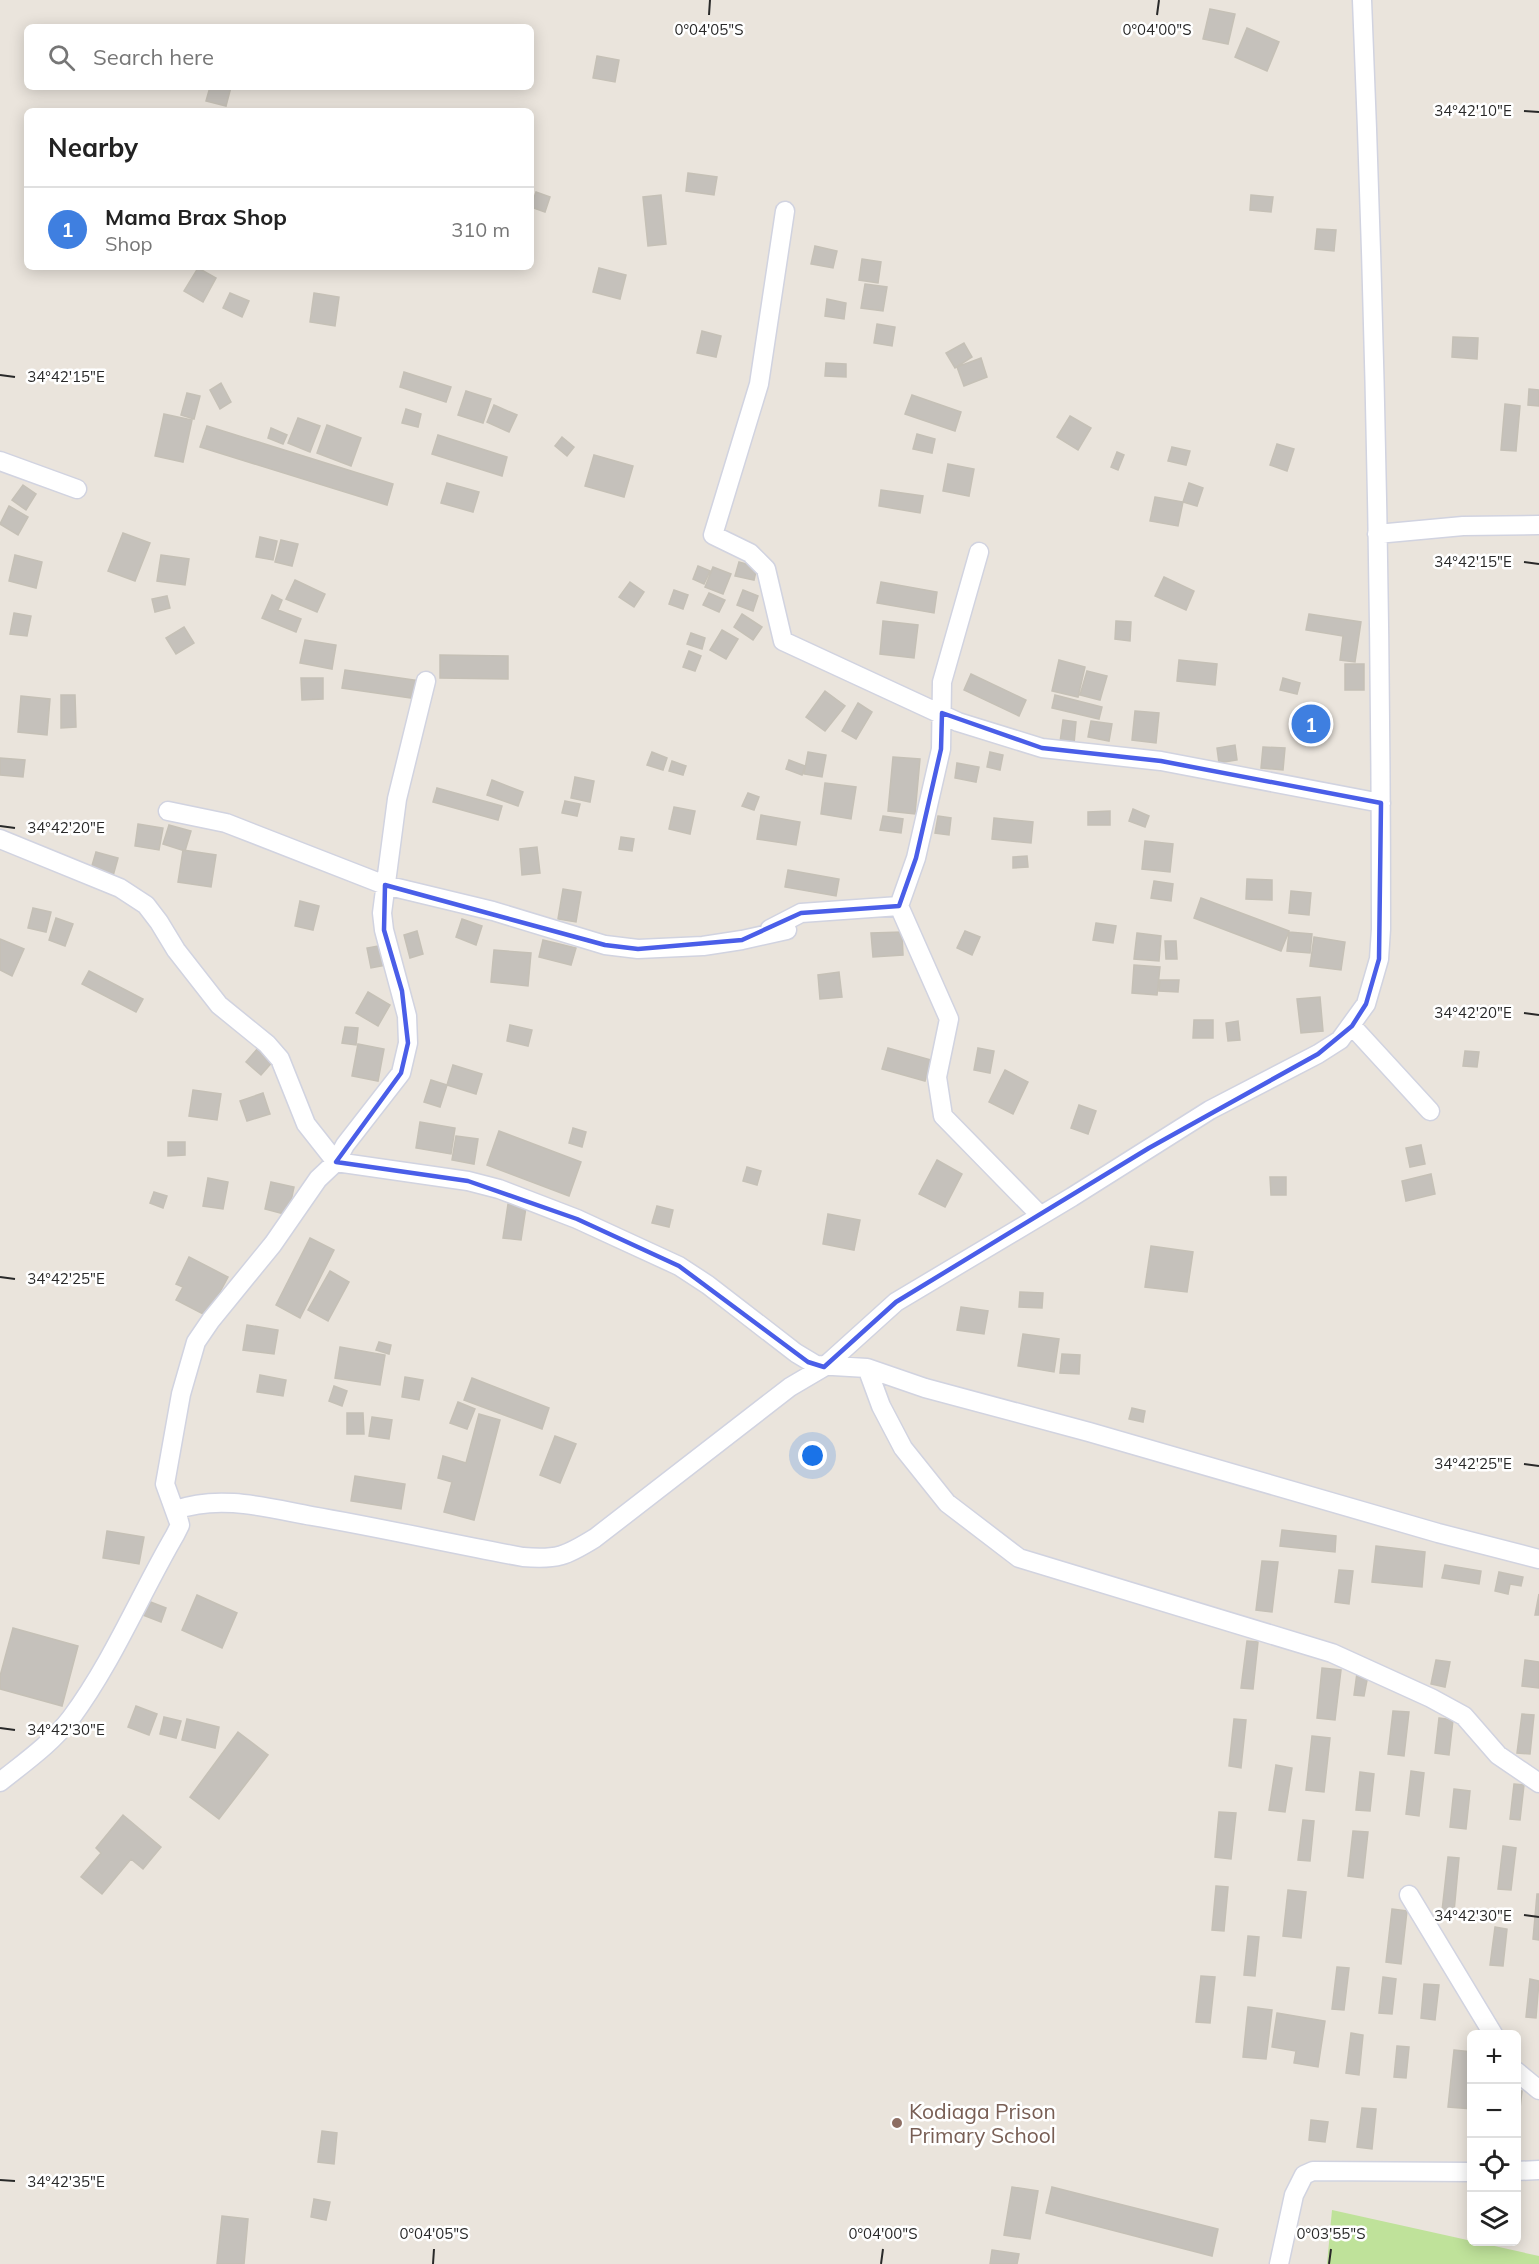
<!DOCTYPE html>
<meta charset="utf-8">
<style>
:root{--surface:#fff;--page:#f2f2f2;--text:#222;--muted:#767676;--line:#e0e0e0;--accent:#ea580c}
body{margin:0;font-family:Mulish,sans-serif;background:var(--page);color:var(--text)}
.controls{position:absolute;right:18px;bottom:18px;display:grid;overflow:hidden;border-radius:9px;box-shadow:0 3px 15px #0003}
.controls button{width:54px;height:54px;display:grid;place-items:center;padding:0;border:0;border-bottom:2px solid var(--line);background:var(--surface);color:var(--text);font:30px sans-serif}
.you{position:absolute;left:813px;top:1456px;width:21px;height:21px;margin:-15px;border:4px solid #fff;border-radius:50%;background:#1a73e8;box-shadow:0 0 0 9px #1a73e833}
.badge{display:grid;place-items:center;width:39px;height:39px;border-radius:50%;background:var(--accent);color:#fff;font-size:20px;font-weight:700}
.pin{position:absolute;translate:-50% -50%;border:3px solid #fff;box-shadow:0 2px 6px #0006}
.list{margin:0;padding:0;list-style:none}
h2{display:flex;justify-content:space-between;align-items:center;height:78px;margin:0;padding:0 24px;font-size:26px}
h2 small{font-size:20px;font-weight:400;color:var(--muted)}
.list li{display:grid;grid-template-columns:39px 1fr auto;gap:18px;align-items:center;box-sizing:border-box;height:84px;padding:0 24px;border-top:2px solid var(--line)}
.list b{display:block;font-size:22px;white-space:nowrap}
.list p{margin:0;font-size:20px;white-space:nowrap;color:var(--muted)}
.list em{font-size:20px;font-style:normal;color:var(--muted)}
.icon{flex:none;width:33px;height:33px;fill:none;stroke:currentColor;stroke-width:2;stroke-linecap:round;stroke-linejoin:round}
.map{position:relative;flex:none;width:1539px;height:2264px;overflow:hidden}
.search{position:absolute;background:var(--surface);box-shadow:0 3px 15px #0003;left:24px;top:24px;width:510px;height:66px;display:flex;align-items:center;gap:15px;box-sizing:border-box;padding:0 21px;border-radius:9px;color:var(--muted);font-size:22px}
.panel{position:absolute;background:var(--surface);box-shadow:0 3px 15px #0003;left:24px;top:108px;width:510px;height:162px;border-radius:9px}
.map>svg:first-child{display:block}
</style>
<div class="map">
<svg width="1539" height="2264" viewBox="0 0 1539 2264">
<rect width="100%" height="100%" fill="#eae4dc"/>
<path fill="#bfe29a" d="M1332 2210 1539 2256V2264H1327Z"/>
<path fill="#c5c1bb" stroke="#c5c0b6" stroke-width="1.5" d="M1210 9 1235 14 1228 44 1203 39Z
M1247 28 1279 42 1267 71 1235 57Z
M597 56 619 60 615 82 593 78Z
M210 87H231L226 106 206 101Z
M688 173 717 177 714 195 686 191Z
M536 192 550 197 545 212 531 207Z
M661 195 666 244 648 246 643 197Z
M1251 195 1273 197 1271 212 1250 210Z
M1317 229 1336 230 1334 251 1315 249Z
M815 246 837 251 833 268 811 264Z
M862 259 881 262 878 283 859 280Z
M198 268 216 278 203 302 184 291Z
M599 268 626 275 620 299 593 292Z
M865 284 887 287 883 311 861 308Z
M230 293 249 301 242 317 223 308Z
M314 293 339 297 335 326 310 322Z
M827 299 846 303 844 319 825 316Z
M877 324 895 327 892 346 874 343Z
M702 331 721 336 716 357 697 353Z
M1453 337 1478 338 1477 359 1452 357Z
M964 343 972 357 955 368 946 353Z
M981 358 987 377 964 386 957 367Z
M826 363 846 364V377L825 376Z
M404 372 451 387 446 402 400 387Z
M221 383 231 402 220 409 210 390Z
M1529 389 1539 390V406L1528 405Z
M466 391 491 399 483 423 458 415Z
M187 393 200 396 194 419 181 415Z
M912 395 961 412 955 431 905 414Z
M1505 404 1520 406 1516 451 1501 450Z
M494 405 517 415 509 432 487 422Z
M406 409 421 414 418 427 402 423Z
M164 414 192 420 183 462 155 456Z
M1070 416 1091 428 1078 450 1057 437Z
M298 418 320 426 310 452 288 443Z
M327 425 361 438 351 466 317 453Z
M207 426 393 484 387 505 200 447Z
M271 428 287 435 283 444 268 438Z
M917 434 935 439 932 453 913 449Z
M438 435 507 457 502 476 432 454Z
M562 437 574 447 567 456 555 446Z
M1277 444 1294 449 1287 471 1270 465Z
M1172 447 1190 451 1186 465 1168 461Z
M1117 452 1124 455 1118 470 1111 467Z
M594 455 633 466 624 497 585 486Z
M948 464 974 469 969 496 943 491Z
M447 483 479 492 473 512 441 503Z
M1189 483 1203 488 1197 506 1183 502Z
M23 485 36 494 26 510 12 500Z
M881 490 923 496 920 513 879 506Z
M1155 497 1183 502 1178 526 1150 521Z
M9 506 28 517 18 535 0 524Z
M123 533 150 543 135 581 108 571Z
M260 537 277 541 273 560 256 557Z
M281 540 298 544 292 566 275 562Z
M15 555 42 562 36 588 9 581Z
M161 555 189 559 185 585 157 581Z
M739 562 757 567 754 580 735 576Z
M698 566 710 571 704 584 693 579Z
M713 567 731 574 723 594 705 587Z
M1164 577 1194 591 1186 610 1155 596Z
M295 580 325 594 317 612 286 599Z
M630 582 644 592 634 607 619 597Z
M881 582 937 592 934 613 877 603Z
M674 590 688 595 683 609 669 604Z
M743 590 758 596 753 611 737 605Z
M709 593 725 600 719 612 703 605Z
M272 595 282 600 278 610 301 619 296 632 262 618Z
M167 596 170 608 155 612 152 599Z
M14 613 31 616 27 636 10 634Z
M742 614 762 627 753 640 734 627Z
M1309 614 1361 622 1355 662 1340 660 1343 636 1306 630Z
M883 621 918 625 914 658 880 654Z
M1116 621 1131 622 1130 641 1115 639Z
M184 627 194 643 176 654 166 638Z
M722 630 738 639 726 659 710 650Z
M691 633 705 638 702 649 687 644Z
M305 640 336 645 332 669 300 663Z
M689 651 701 656 695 671 683 667Z
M440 655 508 656V679L440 678Z
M1059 660 1085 667 1078 697 1052 691Z
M1179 660 1217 664 1215 685 1177 681Z
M1345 664H1364V690H1345Z
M345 670 420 681 417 699 342 688Z
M1087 671 1107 676 1100 700 1080 695Z
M971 674 1026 700 1019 716 964 690Z
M301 678H323V699L302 700Z
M1283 678 1300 683 1297 694 1280 690Z
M825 691 845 706 825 731 806 717Z
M61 695H75L76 727 61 728Z
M1055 695 1102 707 1099 719 1052 708Z
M21 696 50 699 47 735 18 732Z
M858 703 872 712 856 739 842 731Z
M1135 711 1159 713 1156 743 1132 740Z
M1063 720 1076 722 1074 744 1060 742Z
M1091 721 1112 724 1109 741 1088 737Z
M1235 745 1237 760 1219 763 1217 748Z
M1263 747 1285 748 1283 770 1261 768Z
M652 752 667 758 663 770 647 765Z
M808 752 826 755 822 777 804 774Z
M990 752 1003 755 1000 770 987 767Z
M893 757 920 759 915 814 888 811Z
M0 758 25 760 23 777 0 775Z
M789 760 805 766 802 775 786 769Z
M672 761 686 766 683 775 669 771Z
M957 763 979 767 976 782 955 778Z
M575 777 594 781 590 802 571 798Z
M492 780 523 792 518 806 487 795Z
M825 783 856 787 851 819 821 814Z
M437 788 502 806 498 820 433 802Z
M748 793 759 797 754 810 742 806Z
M565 801 580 804 577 816 562 813Z
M674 807 695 811 690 834 669 829Z
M1133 809 1149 816 1145 827 1129 821Z
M1110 811V825H1088V812Z
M761 815 800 822 796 845 757 839Z
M883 816 903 819 901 833 880 830Z
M938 816 951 818 949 835 935 833Z
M994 818 1033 822 1031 843 992 839Z
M138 824 163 828 159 850 135 846Z
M169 825 191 831 185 851 163 844Z
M621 837 634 839 632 851 619 849Z
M1145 841 1173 844 1170 872 1142 869Z
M537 847 540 873 522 875 520 849Z
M183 850 216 855 211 887 178 882Z
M96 852 118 858 113 876 91 869Z
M1027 856 1028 867 1013 868V857Z
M788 870 839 879 836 896 785 887Z
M1247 879 1272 880V900L1246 899Z
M1154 881 1173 884 1171 901 1151 898Z
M563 889 581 892 576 922 558 919Z
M1291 891 1311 893 1309 915 1289 913Z
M1201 898 1289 931 1281 951 1194 918Z
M300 901 319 906 313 930 295 926Z
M33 908 51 912 46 932 28 928Z
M56 918 73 924 65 946 49 940Z
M462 919 482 926 476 945 456 937Z
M1096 923 1116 926 1113 943 1093 940Z
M417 931 423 954 410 958 404 935Z
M965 931 980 937 972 955 957 948Z
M902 932 903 955 873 957 871 933Z
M1289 932 1312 934 1310 953 1287 951Z
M1137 933 1161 936 1159 961 1134 959Z
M1314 937 1345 942 1341 970 1310 966Z
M0 939 24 949 12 976 0 970Z
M543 940 576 948 571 965 539 957Z
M1165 941H1176L1177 959H1166Z
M383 945 387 965 371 968 367 948Z
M494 950 531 953 528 986 491 982Z
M1134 965 1160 967 1157 995 1132 993Z
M89 971 143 999 136 1012 82 984Z
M839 972 842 997 820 999 818 975Z
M1160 980H1179L1178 992 1159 991Z
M368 992 390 1005 378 1026 356 1013Z
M1320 997 1323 1031 1301 1033 1297 999Z
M1194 1020H1213V1038H1193Z
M1238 1021 1240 1040 1228 1041 1226 1023Z
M510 1025 532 1030 528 1046 507 1041Z
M345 1027 358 1028 356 1045 342 1043Z
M358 1044 384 1049 378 1081 352 1076Z
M259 1047 274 1060 261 1075 246 1062Z
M888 1048 931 1060 925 1081 882 1069Z
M978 1048 994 1051 990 1073 974 1070Z
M1465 1051 1479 1052 1477 1067 1463 1066Z
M453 1065 482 1074 476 1094 447 1085Z
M1005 1070 1028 1082 1013 1114 989 1102Z
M431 1080 447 1085 440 1107 424 1102Z
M193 1090 221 1094 217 1120 189 1116Z
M263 1093 270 1114 247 1121 240 1101Z
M1079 1105 1096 1111 1088 1134 1071 1128Z
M420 1122 455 1128 451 1154 416 1148Z
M573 1128 586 1132 582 1147 569 1143Z
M499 1131 581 1162 569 1196 487 1165Z
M456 1136 478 1139 474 1164 452 1160Z
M168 1142H185V1155L168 1156Z
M1421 1145 1425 1164 1410 1167 1406 1148Z
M937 1160 962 1174 945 1207 919 1194Z
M747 1167 761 1171 757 1185 743 1181Z
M1431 1174 1435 1194 1406 1201 1402 1181Z
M1270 1177H1286V1195H1271Z
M208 1178 228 1182 223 1209 203 1206Z
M271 1182 294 1187 288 1215 265 1209Z
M154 1192 167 1196 163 1208 150 1203Z
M508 1204 526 1207 521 1240 503 1238Z
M657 1206 673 1210 669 1227 652 1223Z
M828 1214 860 1220 854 1250 823 1244Z
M310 1238 334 1250 300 1318 276 1305Z
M1151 1246 1193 1252 1187 1292 1145 1287Z
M189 1257 228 1277 207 1316 176 1300 183 1287 176 1284Z
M330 1271 349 1282 328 1321 308 1310Z
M1020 1292 1043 1293 1042 1308 1019 1307Z
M961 1307 988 1311 984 1334 957 1330Z
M247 1325 278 1330 274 1354 243 1350Z
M1023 1334 1059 1339 1054 1372 1018 1366Z
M379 1342 391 1345 389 1354 376 1350Z
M340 1347 385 1355 380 1385 335 1378Z
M1062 1354 1080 1355 1079 1374 1060 1373Z
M260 1375 286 1380 283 1396 257 1392Z
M405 1377 423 1380 419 1400 402 1397Z
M472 1378 549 1408 542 1429 464 1400Z
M334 1386 347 1391 342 1406 329 1401Z
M458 1402 475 1409 467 1429 450 1423Z
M1132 1408 1145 1411 1143 1422 1129 1419Z
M347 1413H363L364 1434H347Z
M479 1414 500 1420 474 1520 444 1512 452 1482 438 1478 443 1456 466 1463Z
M372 1417 392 1420 389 1439 369 1436Z
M555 1436 576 1444 560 1483 540 1475Z
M355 1476 405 1484 401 1509 351 1501Z
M1282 1530 1336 1536 1335 1552 1280 1546Z
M107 1531 144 1537 139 1564 103 1558Z
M1376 1546 1425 1552 1422 1587 1372 1582Z
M1262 1561 1278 1562 1272 1612 1256 1610Z
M1445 1565 1481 1571 1479 1584 1442 1578Z
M1339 1570 1353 1571 1349 1604 1335 1602Z
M1499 1572 1523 1577 1521 1586 1510 1584 1508 1594 1495 1591Z
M1539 1594V1615H1535Z
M197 1595 237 1613 222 1648 182 1630Z
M148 1601 166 1608 161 1622 143 1615Z
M13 1628 78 1646 62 1706 0 1689V1676Z
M1247 1641 1258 1642 1253 1689 1241 1688Z
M1436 1660 1450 1662 1445 1687 1431 1684Z
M1525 1660 1539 1662V1688L1522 1686Z
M1322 1668 1341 1670 1335 1720 1317 1718Z
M1357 1673 1368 1675 1364 1696 1354 1695Z
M136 1706 157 1714 149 1735 128 1727Z
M1393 1711 1409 1712 1404 1756 1388 1754Z
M1522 1714 1534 1715 1530 1754 1517 1753Z
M164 1717 181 1721 176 1738 160 1734Z
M1439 1718 1453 1720 1449 1755 1435 1753Z
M187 1719 219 1727 215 1748 182 1740Z
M1234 1719 1246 1720 1241 1768 1229 1766Z
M238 1732 268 1755 219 1819 190 1797Z
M1312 1736 1330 1738 1324 1792 1306 1790Z
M1276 1765 1292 1768 1285 1812 1269 1810Z
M1411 1771 1424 1773 1419 1816 1406 1814Z
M1360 1772 1374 1774 1370 1811 1356 1810Z
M1514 1784 1524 1785 1520 1820 1510 1819Z
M1454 1789 1470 1791 1466 1829 1450 1827Z
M1219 1812 1236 1813 1231 1859 1215 1857Z
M123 1815 161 1847 143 1869 131 1859 102 1894 81 1877 101 1853 96 1848Z
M1303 1820 1314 1821 1310 1861 1298 1860Z
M1353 1831 1368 1832 1363 1878 1348 1876Z
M1503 1846 1516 1848 1511 1890 1498 1889Z
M1448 1857 1459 1858 1454 1912 1442 1911Z
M1216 1886 1228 1887 1224 1931 1212 1930Z
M1288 1890 1306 1892 1301 1938 1283 1936Z
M1537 1894H1539V1940L1533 1939Z
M1392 1909 1407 1911 1401 1964 1386 1962Z
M1495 1927 1507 1929 1503 1966 1490 1965Z
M1248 1936 1259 1937 1255 1976 1244 1975Z
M1337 1967 1349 1968 1344 2010 1332 2009Z
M1201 1976 1215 1977 1210 2023 1196 2022Z
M1383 1977 1396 1979 1392 2014 1379 2013Z
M1530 1979 1539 1981 1536 2018 1526 2017Z
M1424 1984 1439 1985 1435 2020 1421 2018Z
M1248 2007 1272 2010 1266 2059 1243 2057Z
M1277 2013 1325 2021 1318 2067 1294 2063 1296 2051 1272 2047Z
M1351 2033 1363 2035 1359 2075 1346 2073Z
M1397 2046 1409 2047 1406 2078 1394 2077Z
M1454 2050 1472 2052V2109L1448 2107Z
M1516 2090 1522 2091 1517 2134H1516Z
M1362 2108 1376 2109 1372 2149 1357 2147Z
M1311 2120 1328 2122 1325 2142 1309 2140Z
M322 2131 337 2133 334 2164 318 2162Z
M1012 2187 1038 2191 1030 2239 1004 2235Z
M1052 2187 1218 2229 1212 2256 1046 2213Z
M314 2199 330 2202 326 2220 311 2217Z
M222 2216 248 2219 244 2264H217Z
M992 2250 1019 2254 1017 2264H990Z"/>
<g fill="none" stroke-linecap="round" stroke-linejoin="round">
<defs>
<path id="street" d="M785 211 759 384 713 535 750 553 766 569 783 641 958 722 1042 748 1161 761 1381 803
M0 461 77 489
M1377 534 1463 526 1539 525
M979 552 942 682 941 749 916 858 899 906 949 1019 937 1077 943 1116 1040 1215
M168 811 226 823 385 885 493 911 605 945 638 949 703 946 742 940 787 930
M0 839 120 888 146 905 159 922 176 950 219 1005 267 1044 280 1059 306 1124 336 1162 468 1181 499 1189 577 1219 679 1266 708 1285 796 1353 816 1365 867 1368 925 1388 1089 1432 1438 1533 1539 1559
M770 929 801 913 899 906
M1352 1026 1430 1111
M867 1368 881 1406 903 1448 947 1503 1019 1558 1332 1653 1431 1698 1464 1716 1498 1755 1539 1783
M178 1520 165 1484 181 1394 196 1342 211 1320 273 1244 318 1179 336 1162 345 1145 401 1073 408 1043 407 1016 384 930 382 913 397 799 426 681
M0 1782C25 1762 52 1743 71 1718 113 1661 140 1595 175 1535L180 1525 176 1510C220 1494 268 1508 312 1516 382 1528 452 1544 523 1557 557 1560 566 1556 595 1538L790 1387 824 1367 896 1302 1072 1197 1210 1110 1318 1054 1340 1040 1366 1004 1379 959 1381 929C1381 619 1375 310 1362 0
M1409 1895 1493 2034
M1516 2071 1539 2090
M1516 2171 1539 2170
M1279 2264 1294 2195 1304 2175 1313 2171 1472 2172"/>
</defs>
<use href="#street" stroke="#d1d3e0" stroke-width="21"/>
<use href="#street" stroke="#fff" stroke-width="18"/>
</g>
<path fill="none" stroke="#4a5ee8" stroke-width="4.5" stroke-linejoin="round" d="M942 713 1042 748 1161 761 1381 803 1379 959 1366 1004 1352 1026 1318 1054 1149 1148 896 1302 824 1367 808 1362 679 1266 577 1219 468 1181 336 1162 401 1073 408 1043 402 991 384 930 385 885 605 945 638 949 742 940 801 913 899 906 916 858 941 749Z"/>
<path fill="none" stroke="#292929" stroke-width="2" d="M709 15 710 0M1157 15 1159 0M1524 111 1539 112M0 375 15 377M1524 562 1539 564M0 826 15 828M1524 1013 1539 1015M0 1277 15 1279M1524 1464 1539 1466M0 1728 15 1730M1524 1915 1539 1917M0 2180 15 2181M433 2264 434 2249M881 2264 883 2249M1329 2264 1331 2249"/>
<circle fill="#8d6e63" stroke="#fff" stroke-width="2" cx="897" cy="2123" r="6"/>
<g text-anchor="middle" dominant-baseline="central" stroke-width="5" stroke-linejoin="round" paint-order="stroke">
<g font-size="21" fill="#785e54" stroke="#fff" text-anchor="start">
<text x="909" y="2111">Kodiaga Prison<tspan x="909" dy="24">Primary School</tspan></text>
</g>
</g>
<g font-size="15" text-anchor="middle" fill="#292929" stroke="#fff" stroke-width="5" stroke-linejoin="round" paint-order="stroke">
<text x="709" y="35">0°04'05"S</text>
<text x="1157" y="35">0°04'00"S</text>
<text x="1473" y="116">34°42'10"E</text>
<text x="66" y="382">34°42'15"E</text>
<text x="1473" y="567">34°42'15"E</text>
<text x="66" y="833">34°42'20"E</text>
<text x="1473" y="1018">34°42'20"E</text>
<text x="66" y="1284">34°42'25"E</text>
<text x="1473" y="1469">34°42'25"E</text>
<text x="66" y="1735">34°42'30"E</text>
<text x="1473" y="1921">34°42'30"E</text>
<text x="66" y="2187">34°42'35"E</text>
<text x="434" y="2239">0°04'05"S</text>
<text x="883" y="2239">0°04'00"S</text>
<text x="1331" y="2239">0°03'55"S</text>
</g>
</svg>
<div class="controls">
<button>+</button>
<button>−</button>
<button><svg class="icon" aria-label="locate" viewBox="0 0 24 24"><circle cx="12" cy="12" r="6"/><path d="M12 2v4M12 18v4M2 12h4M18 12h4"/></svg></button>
<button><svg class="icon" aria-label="layers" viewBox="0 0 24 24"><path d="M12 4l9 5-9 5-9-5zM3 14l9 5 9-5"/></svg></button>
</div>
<div class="you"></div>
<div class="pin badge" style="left:1311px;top:724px;background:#3f7fe0">1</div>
<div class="search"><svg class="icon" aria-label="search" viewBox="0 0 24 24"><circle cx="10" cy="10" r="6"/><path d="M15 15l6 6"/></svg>Search here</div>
<section class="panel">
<h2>Nearby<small></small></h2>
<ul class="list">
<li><span class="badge" style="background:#3f7fe0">1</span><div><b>Mama Brax Shop</b><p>Shop</p></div><em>310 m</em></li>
</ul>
</section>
</div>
